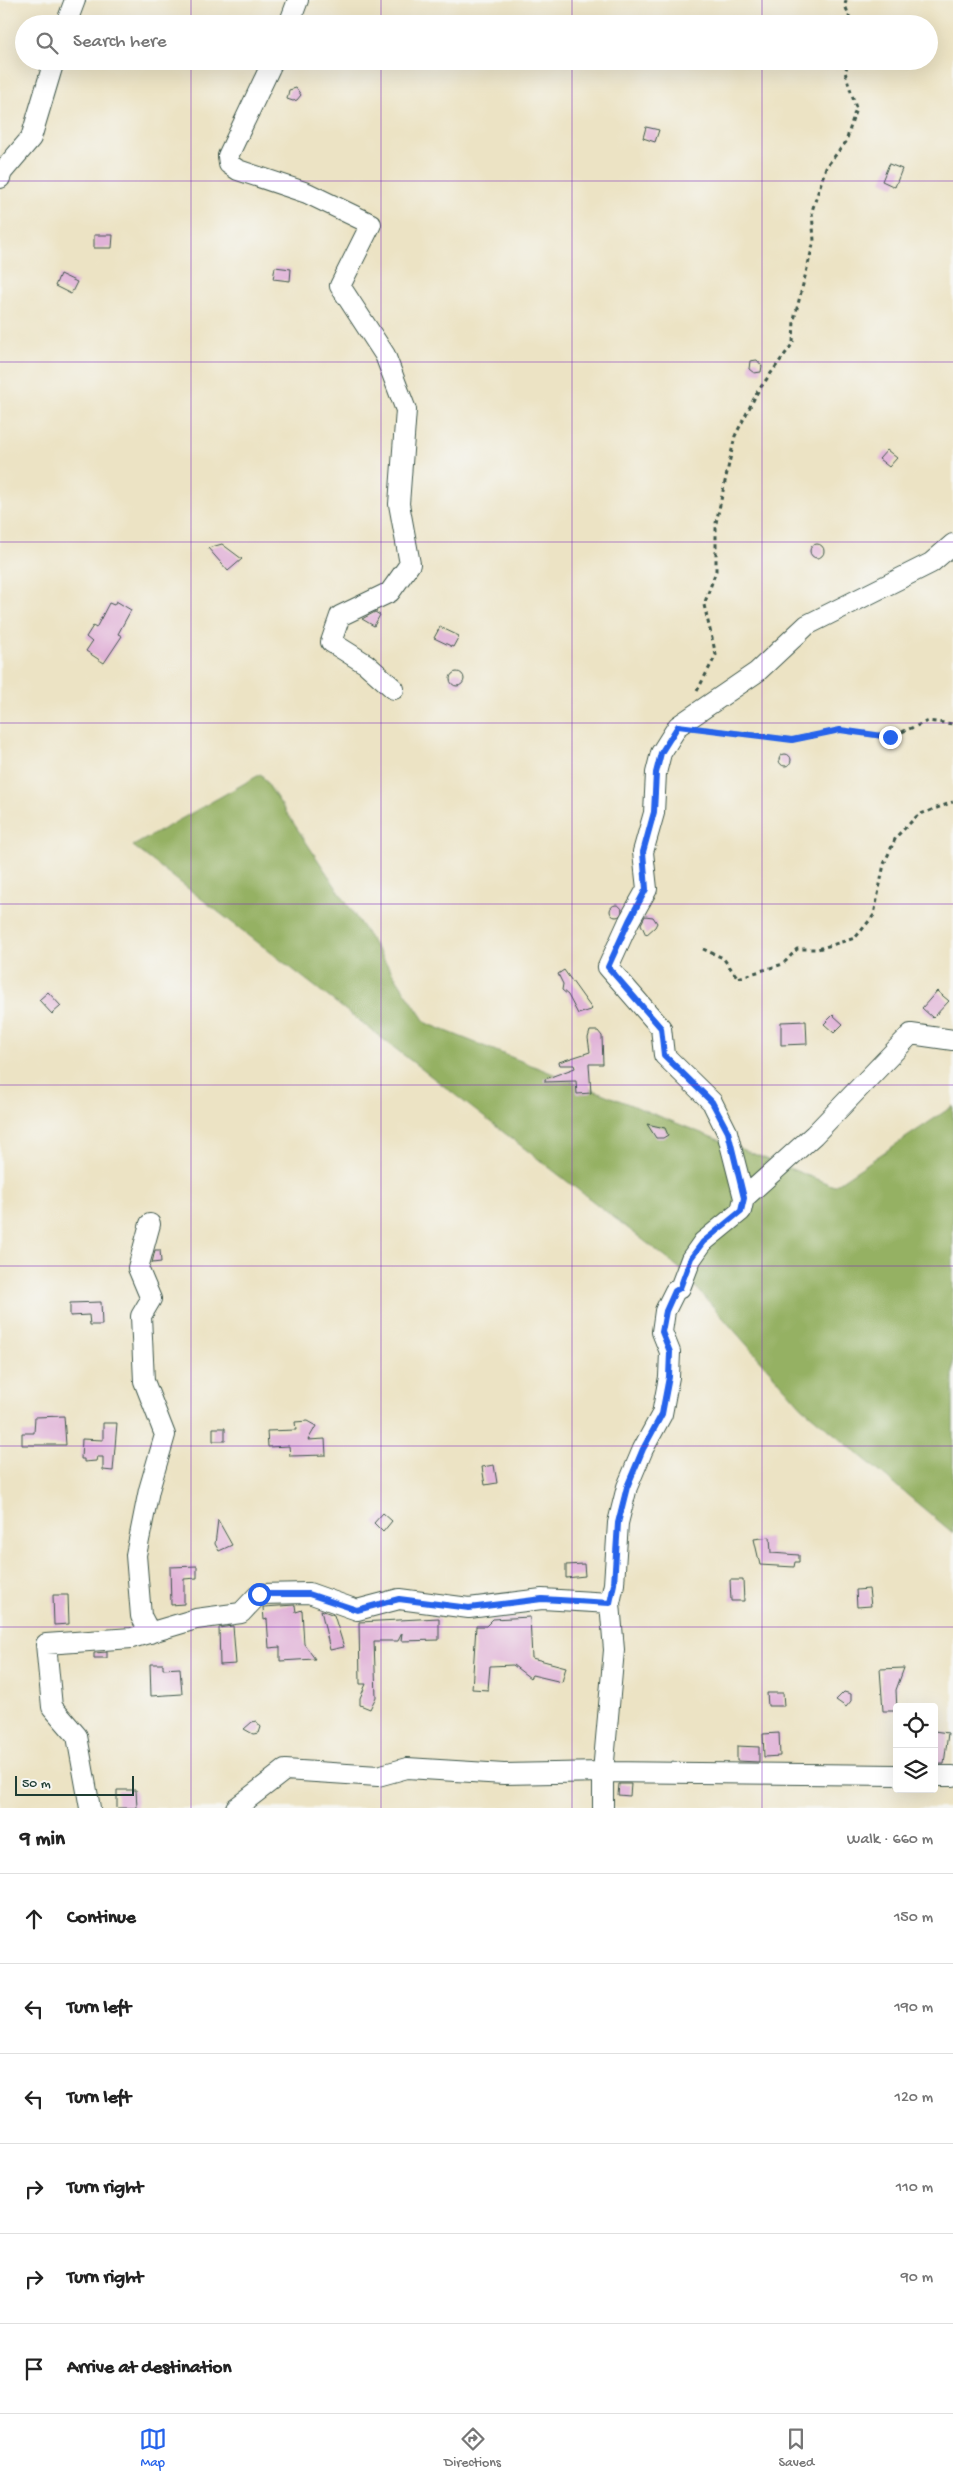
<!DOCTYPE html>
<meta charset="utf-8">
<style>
:root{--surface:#fff;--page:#f6f6f6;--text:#222;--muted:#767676;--line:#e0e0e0;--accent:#2563eb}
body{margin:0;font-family:"Gochi Hand",sans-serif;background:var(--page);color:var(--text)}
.controls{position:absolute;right:15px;bottom:15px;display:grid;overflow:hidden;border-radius:5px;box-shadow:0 5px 20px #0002}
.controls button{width:45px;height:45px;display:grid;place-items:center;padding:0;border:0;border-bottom:1px solid var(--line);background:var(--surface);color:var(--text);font:25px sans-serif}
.scale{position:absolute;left:15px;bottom:12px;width:119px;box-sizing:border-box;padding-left:5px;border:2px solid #1f3d34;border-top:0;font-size:14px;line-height:18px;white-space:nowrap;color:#1f3d34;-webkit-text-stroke:4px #f6f6f2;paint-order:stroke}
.stop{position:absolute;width:15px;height:15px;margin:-11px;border:4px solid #2563eb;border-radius:50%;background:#fff}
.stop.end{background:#2563eb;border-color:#fff;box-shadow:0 1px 5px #0008}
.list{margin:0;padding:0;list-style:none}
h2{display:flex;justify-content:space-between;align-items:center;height:65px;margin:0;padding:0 20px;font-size:21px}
h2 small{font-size:16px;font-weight:400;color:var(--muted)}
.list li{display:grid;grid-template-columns:32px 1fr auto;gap:15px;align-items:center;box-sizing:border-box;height:90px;padding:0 20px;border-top:1px solid var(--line)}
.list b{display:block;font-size:19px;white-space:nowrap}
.list em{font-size:16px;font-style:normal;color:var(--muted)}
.icon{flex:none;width:28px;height:28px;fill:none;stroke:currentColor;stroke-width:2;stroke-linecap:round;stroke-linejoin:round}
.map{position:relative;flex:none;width:953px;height:1808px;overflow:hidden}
.search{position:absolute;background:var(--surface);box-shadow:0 5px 20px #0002;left:15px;right:15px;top:15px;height:55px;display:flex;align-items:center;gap:12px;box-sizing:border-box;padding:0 18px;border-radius:28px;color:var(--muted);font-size:19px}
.sheet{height:605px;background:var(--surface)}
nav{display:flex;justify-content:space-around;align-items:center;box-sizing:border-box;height:70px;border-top:1px solid var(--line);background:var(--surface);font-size:14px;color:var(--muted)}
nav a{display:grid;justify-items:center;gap:2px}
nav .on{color:var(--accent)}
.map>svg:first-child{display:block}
</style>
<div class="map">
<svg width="953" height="1808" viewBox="0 0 953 1808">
<rect width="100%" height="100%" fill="#f6f6f2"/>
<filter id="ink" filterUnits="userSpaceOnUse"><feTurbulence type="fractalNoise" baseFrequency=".02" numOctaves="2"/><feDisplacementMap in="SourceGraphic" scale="10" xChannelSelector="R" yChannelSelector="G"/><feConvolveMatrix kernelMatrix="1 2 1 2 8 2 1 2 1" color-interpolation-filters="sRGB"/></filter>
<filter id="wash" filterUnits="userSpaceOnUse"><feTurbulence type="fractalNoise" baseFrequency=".0096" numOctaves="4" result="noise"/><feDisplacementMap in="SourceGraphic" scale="20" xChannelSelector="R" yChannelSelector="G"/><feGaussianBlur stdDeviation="1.12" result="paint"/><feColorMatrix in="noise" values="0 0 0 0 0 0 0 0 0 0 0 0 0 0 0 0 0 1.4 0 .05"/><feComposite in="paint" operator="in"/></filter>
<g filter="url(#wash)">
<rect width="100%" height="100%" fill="#ece3c4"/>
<path fill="#95b163" stroke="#5a774c" d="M261 774 426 1023 834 1186 953 1106V1533L802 1407 678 1267 133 846Z"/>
<g id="blocks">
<path fill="#e1b3d8" d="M296 88 301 95 297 100 293 101 287 99 289 90Z
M646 127 659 130 655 142 643 138Z
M889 164 902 169 895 187 882 181Z
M94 235H113L112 248H94Z
M275 267 291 269 290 281 273 279Z
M60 274 77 282 71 294 55 286Z
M757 360 762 366 761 372 754 373 749 369 750 361Z
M887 450 897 458 889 467 879 459Z
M222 544 242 559 228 571 208 548Z
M810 551a7 7 0 1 1 14 0a7 7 0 1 1-14 0Z
M116 601 131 610 118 634 122 636 104 663 86 651 92 642 86 637 93 626 96 628 109 603 114 605Z
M375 612 380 615 374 626 362 619Z
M440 627 459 636 453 647 434 638Z
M450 679a7 7 0 1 1 14 0a7 7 0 1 1-14 0Z
M779 760a6 6 0 1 1 12 0a6 6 0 1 1-12 0Z
M610 911a6 6 0 1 1 12 0a6 6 0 1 1-12 0Z
M645 916 653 917 657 923 655 927 646 935 641 924Z
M564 970 592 1009 591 1010 578 1014 568 995 562 990 563 984 558 974Z
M937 991 949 1001 933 1018 922 1008Z
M48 992 61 1006 52 1014 39 1000Z
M833 1015 843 1024 834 1033 824 1024Z
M806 1021 807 1044 781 1045V1022Z
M590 1031H598L602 1036 603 1064H589L591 1093 577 1094 576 1081 545 1082V1079L575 1068 574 1065H560L559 1062 590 1052 588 1038Z
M647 1124 665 1128 668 1135 663 1138H656Z
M155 1250H160L161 1262 152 1263Z
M101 1302 102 1325H90L89 1315 70 1316V1303Z
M64 1416 66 1445H22V1433H34L35 1417Z
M307 1421 316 1426 308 1440 325 1439 326 1455 290 1456 289 1446 268 1447 267 1431 296 1430 295 1422Z
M103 1423H117L113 1471 103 1470V1457H97L96 1461 84 1462V1459H81L82 1439 103 1440Z
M213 1428H225V1441H213Z
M494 1465 497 1483 485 1485 482 1467Z
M383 1513 392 1521 383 1532 374 1523Z
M218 1520 232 1545 219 1551 215 1544Z
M770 1537 771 1553 799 1555V1562H795L794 1567 760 1565 754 1539Z
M584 1564 585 1576 566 1578V1565Z
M197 1566V1578L184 1579V1604L171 1605 170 1567Z
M730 1580H743L744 1601H731Z
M869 1589 871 1606 857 1607 856 1590Z
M53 1595H68L69 1624 54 1625Z
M295 1605 296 1612 302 1610 304 1644 315 1659 280 1661V1647L269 1648 267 1619 264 1620 263 1607Z
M321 1610 334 1615 344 1647 330 1650Z
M530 1617 532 1658 566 1667 562 1682 532 1675 530 1678 513 1665 490 1666 488 1690 472 1689 476 1626H486L493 1619Z
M439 1618V1640L401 1641 402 1633 398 1641H374L376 1697 370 1709 360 1705V1698L366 1684H360L359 1622Z
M233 1626 236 1664 220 1665 219 1628Z
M107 1652V1658H94V1653Z
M150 1664H163V1669L180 1668 182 1694 151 1696Z
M904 1668 896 1690 897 1711H883L880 1669Z
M844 1692 851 1694V1701L846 1707 836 1700Z
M767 1693H783L784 1706H768Z
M256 1721 261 1727 259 1733 253 1734 244 1729 252 1722Z
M934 1731 948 1733 944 1764H934Z
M779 1733 780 1756 764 1757 763 1734Z
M737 1746 759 1747V1762L737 1761Z
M619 1784H631L630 1796 618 1795Z
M117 1790H136L137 1808H117Z"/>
</g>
</g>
<g filter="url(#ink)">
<use href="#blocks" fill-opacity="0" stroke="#3e564a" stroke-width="1"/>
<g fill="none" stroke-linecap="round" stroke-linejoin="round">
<defs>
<path id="minor" d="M66 24 75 0
M289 24 298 0
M273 61 228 156 229 164 238 170 307 193 371 224 340 286 385 355 406 410 399 504 410 564 390 592 340 616 331 642 366 664 394 689
M0 178 2 172 31 138 54 61
M744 1198 814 1135 911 1034 953 1040
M150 1224 138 1268 151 1299 141 1316 144 1381 165 1435 149 1490 136 1555 141 1616 150 1633
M934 1776H953
M90 1808 77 1736 52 1707 46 1644 132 1638 196 1619 241 1613 259 1594 309 1593 357 1610 399 1599 469 1608 542 1599 610 1603
M236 1808 285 1770 378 1776 407 1768 504 1774 603 1772 897 1775
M603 1808V1772L614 1650 610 1603 614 1584 618 1523 627 1487 643 1449 662 1414 669 1377 670 1352 662 1332 665 1311 675 1291 680 1288 691 1259 703 1242 741 1211 744 1198 727 1132 712 1102 664 1055 661 1028 608 967 629 921 647 889 643 852 654 813 656 773 661 753 678 726 757 672 807 625 931 563 953 544"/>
</defs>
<use href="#minor" stroke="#3e564a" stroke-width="22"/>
<path stroke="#3e564a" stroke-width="3" stroke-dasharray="4 4" stroke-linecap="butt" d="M846 0 845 5 852 24
M697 691 716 655 704 605 716 571V523L735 436 758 391 793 343 794 320 814 241 812 211 826 167 846 142 856 108 845 72 849 61
M705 729 792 740 840 730 890 737 928 721 953 724
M703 949 723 958 738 978 783 964 797 949H818L855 938 874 915 884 864 896 837 918 815 953 802"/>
<use href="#minor" stroke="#fff" stroke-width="20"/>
</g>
</g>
<g fill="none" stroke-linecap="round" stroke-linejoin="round" filter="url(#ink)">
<path stroke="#2563eb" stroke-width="6" d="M259 1594H309L357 1610 399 1599 469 1608 542 1599 610 1603 614 1584 618 1523 627 1487 643 1449 662 1414 669 1377 670 1352 662 1332 666 1311 675 1291 680 1288 691 1258 703 1242 741 1211 744 1198 728 1132 712 1102 664 1055 661 1028 608 967 629 921 646 889 643 852 654 812 656 773 661 753 678 726 792 740 840 730 890 737"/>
</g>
<path fill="none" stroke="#7b2cbf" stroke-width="1" stroke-opacity="0.55" d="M191 0V24M381 0V24M572 0V24M762 0V24M191 61V1808M381 61V1808M572 61V1808M762 61V1808M0 181H953M0 362H953M0 542H953M0 723H953M0 904H953M0 1085H953M0 1266H953M0 1446H953M0 1627H953"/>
</svg>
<div class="controls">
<button><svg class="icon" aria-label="locate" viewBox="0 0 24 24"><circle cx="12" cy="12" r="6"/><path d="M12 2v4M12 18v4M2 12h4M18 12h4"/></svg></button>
<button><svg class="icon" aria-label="layers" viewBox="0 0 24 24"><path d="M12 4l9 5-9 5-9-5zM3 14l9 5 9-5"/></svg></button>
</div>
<div class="scale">50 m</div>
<div class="stop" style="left:259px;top:1594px"></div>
<div class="stop end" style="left:890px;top:737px"></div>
<div class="search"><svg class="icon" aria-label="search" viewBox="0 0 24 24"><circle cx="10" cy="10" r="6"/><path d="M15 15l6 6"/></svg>Search here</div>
</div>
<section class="sheet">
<h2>9 min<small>Walk · 660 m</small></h2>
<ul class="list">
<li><svg class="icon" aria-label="ahead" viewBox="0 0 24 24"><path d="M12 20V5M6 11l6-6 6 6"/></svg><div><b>Continue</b></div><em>150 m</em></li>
<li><svg class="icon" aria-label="left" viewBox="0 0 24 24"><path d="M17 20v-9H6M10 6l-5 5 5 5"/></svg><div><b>Turn left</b></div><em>190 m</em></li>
<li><svg class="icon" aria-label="left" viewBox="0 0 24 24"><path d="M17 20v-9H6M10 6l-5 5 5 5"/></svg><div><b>Turn left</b></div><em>120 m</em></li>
<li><svg class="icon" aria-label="right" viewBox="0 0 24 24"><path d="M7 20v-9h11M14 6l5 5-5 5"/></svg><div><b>Turn right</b></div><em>110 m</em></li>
<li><svg class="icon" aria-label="right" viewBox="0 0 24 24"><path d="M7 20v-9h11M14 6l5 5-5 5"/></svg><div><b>Turn right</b></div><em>90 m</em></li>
<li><svg class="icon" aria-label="arrive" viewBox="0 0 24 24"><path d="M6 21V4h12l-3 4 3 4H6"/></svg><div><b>Arrive at destination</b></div></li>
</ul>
</section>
<nav>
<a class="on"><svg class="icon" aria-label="map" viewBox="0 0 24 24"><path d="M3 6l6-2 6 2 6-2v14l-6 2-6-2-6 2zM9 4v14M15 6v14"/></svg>Map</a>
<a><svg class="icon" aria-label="directions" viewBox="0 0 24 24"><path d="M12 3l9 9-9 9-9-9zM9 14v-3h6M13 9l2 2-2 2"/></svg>Directions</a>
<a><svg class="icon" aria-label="saved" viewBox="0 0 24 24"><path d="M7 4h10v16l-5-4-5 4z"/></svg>Saved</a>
</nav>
